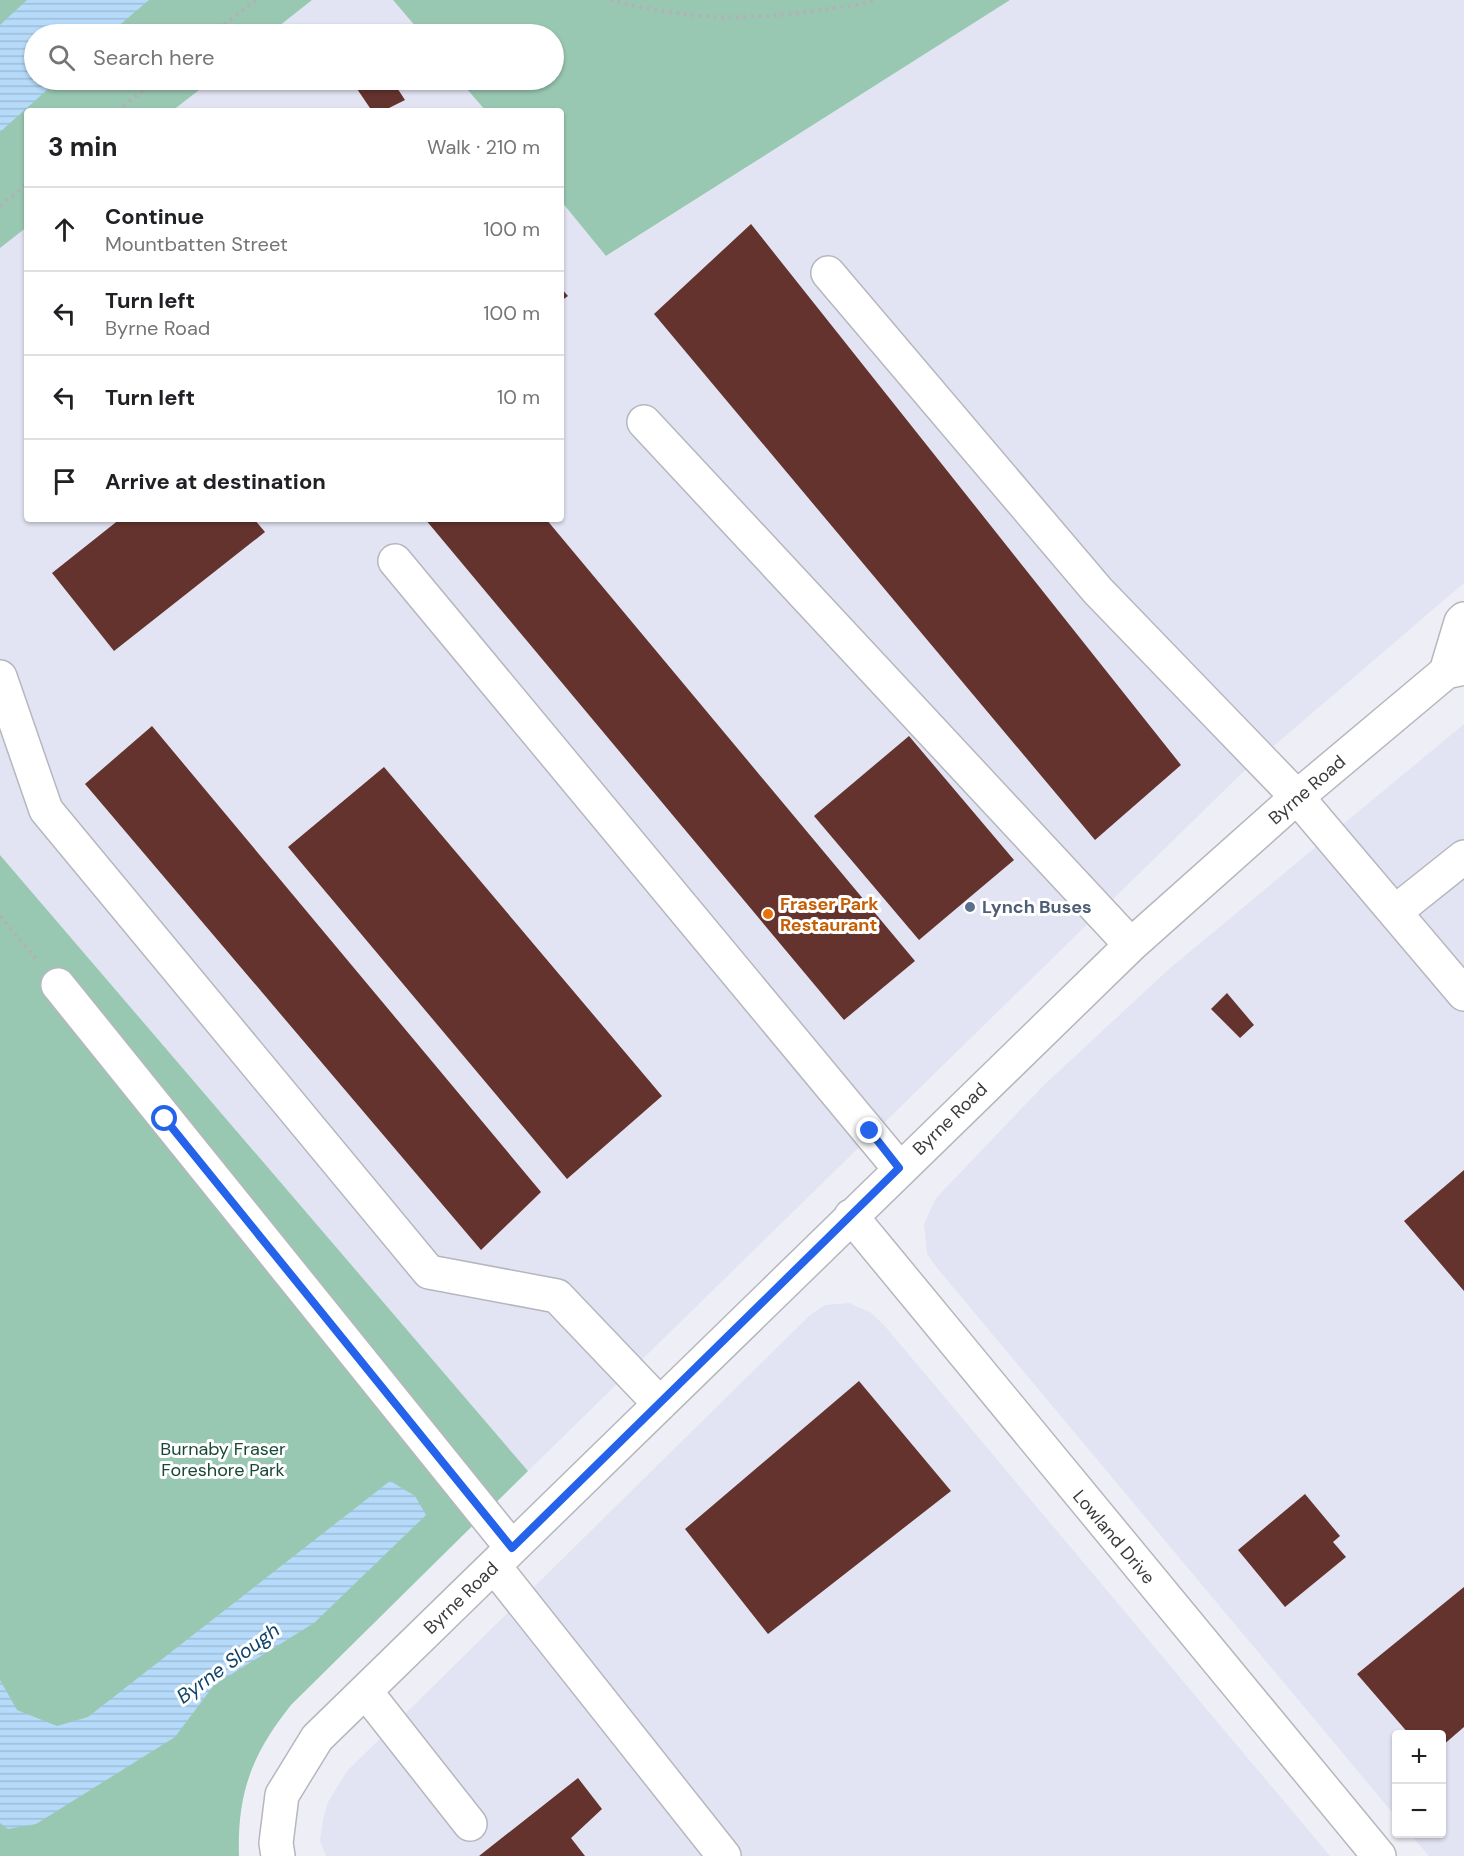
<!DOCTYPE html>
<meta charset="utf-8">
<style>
:root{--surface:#fff;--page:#f6f6f6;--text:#202124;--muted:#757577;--line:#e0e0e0}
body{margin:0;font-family:"DM Sans",sans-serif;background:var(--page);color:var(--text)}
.controls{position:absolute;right:18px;bottom:18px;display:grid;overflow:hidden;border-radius:6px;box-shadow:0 2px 4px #0004}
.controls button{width:54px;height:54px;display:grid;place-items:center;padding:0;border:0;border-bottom:2px solid var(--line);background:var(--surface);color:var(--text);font:30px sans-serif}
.stop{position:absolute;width:18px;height:18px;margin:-14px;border:4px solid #2563eb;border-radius:50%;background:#fff}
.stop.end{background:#2563eb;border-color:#fff;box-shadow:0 2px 6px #0008}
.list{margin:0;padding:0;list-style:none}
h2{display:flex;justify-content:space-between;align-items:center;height:78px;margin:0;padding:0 24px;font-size:26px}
h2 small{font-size:20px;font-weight:400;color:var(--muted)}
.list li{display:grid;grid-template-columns:39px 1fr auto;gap:18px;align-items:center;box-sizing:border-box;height:84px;padding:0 24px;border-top:2px solid var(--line)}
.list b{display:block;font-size:22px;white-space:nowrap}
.list p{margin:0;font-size:20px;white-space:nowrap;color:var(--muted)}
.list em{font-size:20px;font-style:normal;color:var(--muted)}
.icon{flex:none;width:33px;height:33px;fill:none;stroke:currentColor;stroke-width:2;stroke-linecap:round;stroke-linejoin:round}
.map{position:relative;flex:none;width:1464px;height:1856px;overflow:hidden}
.search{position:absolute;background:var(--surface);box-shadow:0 2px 4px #0004;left:24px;top:24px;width:540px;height:66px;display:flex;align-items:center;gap:15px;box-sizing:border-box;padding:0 21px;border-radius:33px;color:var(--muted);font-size:22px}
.panel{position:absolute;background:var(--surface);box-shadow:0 2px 4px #0004;left:24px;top:108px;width:540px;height:414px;border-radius:6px}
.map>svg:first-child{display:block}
</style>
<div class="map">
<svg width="1464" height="1856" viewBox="0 0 1464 1856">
<defs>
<pattern id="water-rules" width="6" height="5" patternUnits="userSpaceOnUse" patternTransform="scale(1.5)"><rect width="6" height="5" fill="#b6dafa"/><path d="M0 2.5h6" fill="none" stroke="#9dbcd7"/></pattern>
</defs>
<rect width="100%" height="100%" fill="#eeeff6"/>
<path fill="#e2e4f3" d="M312 0H393L422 34H269Z
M1010 0H1464V583L1240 775 528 1471 0 855V248L27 227V519H561V201L607 256Z
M212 80H459L486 111H172Z
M1464 724V1856H1429L1410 1834H1442V1734H1396V1817L937 1268 927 1254 924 1224 936 1198 1044 1085 1169 969Z
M849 1303 870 1312 884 1325 1330 1856H326L320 1841 323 1819 328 1802 347 1771 809 1316 825 1305Z"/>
<path fill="#99c8b2" d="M0 0H312L269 34H34V80H212L172 111H27V227L0 248Z
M393 0H1010L606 256 561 201V111H486L459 80H554V34H422Z
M0 855 528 1471 291 1705C252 1754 237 1793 239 1856H0Z"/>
<path fill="url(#water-rules)" d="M27 0H149L109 34H34V80H58L0 132V25Z
M390 1481 415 1496 426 1515 314 1623 214 1685 175 1737 36 1824 8 1829 0 1823V1680L17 1710 57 1726 88 1717Z"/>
<path fill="#65332d" d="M351 80H392L405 100 383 111H372Z
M751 224 1181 765 1095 840 654 314Z
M561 288 568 296 561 301Z
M120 519H254L265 532 114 651 52 573Z
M425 519H546L915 961 844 1020Z
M152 726 541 1192 481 1250 85 784Z
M909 736 1014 860 919 940 814 816Z
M384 767 662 1096 567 1179 288 847Z
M1227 993 1254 1025 1240 1038 1211 1009Z
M1464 1170V1291L1404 1221Z
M859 1381 951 1491 768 1634 685 1529Z
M1305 1494 1340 1536 1333 1542 1346 1557 1285 1607 1238 1550Z
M1464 1587V1727L1442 1746V1734H1409L1357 1674Z
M578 1778 602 1809 571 1838 585 1856H479Z"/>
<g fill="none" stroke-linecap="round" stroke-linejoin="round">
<defs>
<path id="minor" d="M828 273 1098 591 1297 797 1464 994
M644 422 1131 945
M395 561 899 1168
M1446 672 1461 622 1464 619
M0 677 46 810 429 1272 557 1296 660 1404
M1395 912 1464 857
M58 985 512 1548
M851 1216 1379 1856
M494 1566 724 1856
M366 1692 470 1824
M278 1856 276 1843 282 1795 317 1738 1131 945 1297 797 1446 672 1464 668"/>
</defs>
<use href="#minor" stroke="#b6b7be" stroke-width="36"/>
<path stroke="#b1b2b7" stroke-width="4" stroke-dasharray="3 4.5" stroke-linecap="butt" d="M610 0C685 19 743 22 820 10 838 7 857 6 874 0
M212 34 256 0
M117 111 156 80
M0 206 27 184
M0 916 36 959"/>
<use href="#minor" stroke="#fff" stroke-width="33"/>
</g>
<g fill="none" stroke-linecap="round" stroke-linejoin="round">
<path stroke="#2563eb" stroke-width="8" d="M165 1119 512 1548 899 1168 870 1131"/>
</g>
<circle fill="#5c6f8a" stroke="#fff" stroke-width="2" cx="970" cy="907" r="6"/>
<circle fill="#e8710a" stroke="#fff" stroke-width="2" cx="768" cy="914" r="6"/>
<g text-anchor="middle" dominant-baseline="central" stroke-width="6" stroke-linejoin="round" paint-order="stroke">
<g font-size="18" fill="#3a3a3d" stroke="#fff">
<text transform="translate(1307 790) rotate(-41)">Byrne Road</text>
<text transform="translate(950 1119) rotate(-44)">Byrne Road</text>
<text transform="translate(1114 1537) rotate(50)">Lowland Drive</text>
<text transform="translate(461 1598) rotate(-44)">Byrne Road</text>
</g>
<g font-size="18" font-weight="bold" fill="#c56008" stroke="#fff" text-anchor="start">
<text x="780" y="904">Fraser Park<tspan x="780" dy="21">Restaurant</tspan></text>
</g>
<g font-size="18" font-weight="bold" fill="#4e5e75" stroke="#fff" text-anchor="start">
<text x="982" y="907">Lynch Buses</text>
</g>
<g font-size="18" fill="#184937" stroke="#fff">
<text x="223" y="1449">Burnaby Fraser<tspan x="223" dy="21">Foreshore Park</tspan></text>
</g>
<g font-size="20" font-style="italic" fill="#0f4469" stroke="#fff">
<text transform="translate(228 1663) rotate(-36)">Byrne Slough</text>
</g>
</g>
</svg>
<div class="controls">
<button>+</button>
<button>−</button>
</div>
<div class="stop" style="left:165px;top:1119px"></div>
<div class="stop end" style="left:870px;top:1131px"></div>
<div class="search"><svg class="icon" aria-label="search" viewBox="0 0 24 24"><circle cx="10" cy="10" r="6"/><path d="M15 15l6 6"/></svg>Search here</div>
<section class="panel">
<h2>3 min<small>Walk · 210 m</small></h2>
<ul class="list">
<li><svg class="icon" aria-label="ahead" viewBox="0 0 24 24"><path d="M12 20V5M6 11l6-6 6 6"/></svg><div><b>Continue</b><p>Mountbatten Street</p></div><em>100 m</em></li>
<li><svg class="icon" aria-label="left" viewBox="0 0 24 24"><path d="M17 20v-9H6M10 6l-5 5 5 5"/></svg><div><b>Turn left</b><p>Byrne Road</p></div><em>100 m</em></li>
<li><svg class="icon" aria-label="left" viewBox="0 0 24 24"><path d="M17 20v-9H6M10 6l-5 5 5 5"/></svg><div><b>Turn left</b></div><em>10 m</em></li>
<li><svg class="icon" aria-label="arrive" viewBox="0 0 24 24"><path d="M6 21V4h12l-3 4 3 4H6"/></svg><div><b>Arrive at destination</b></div></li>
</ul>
</section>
</div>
